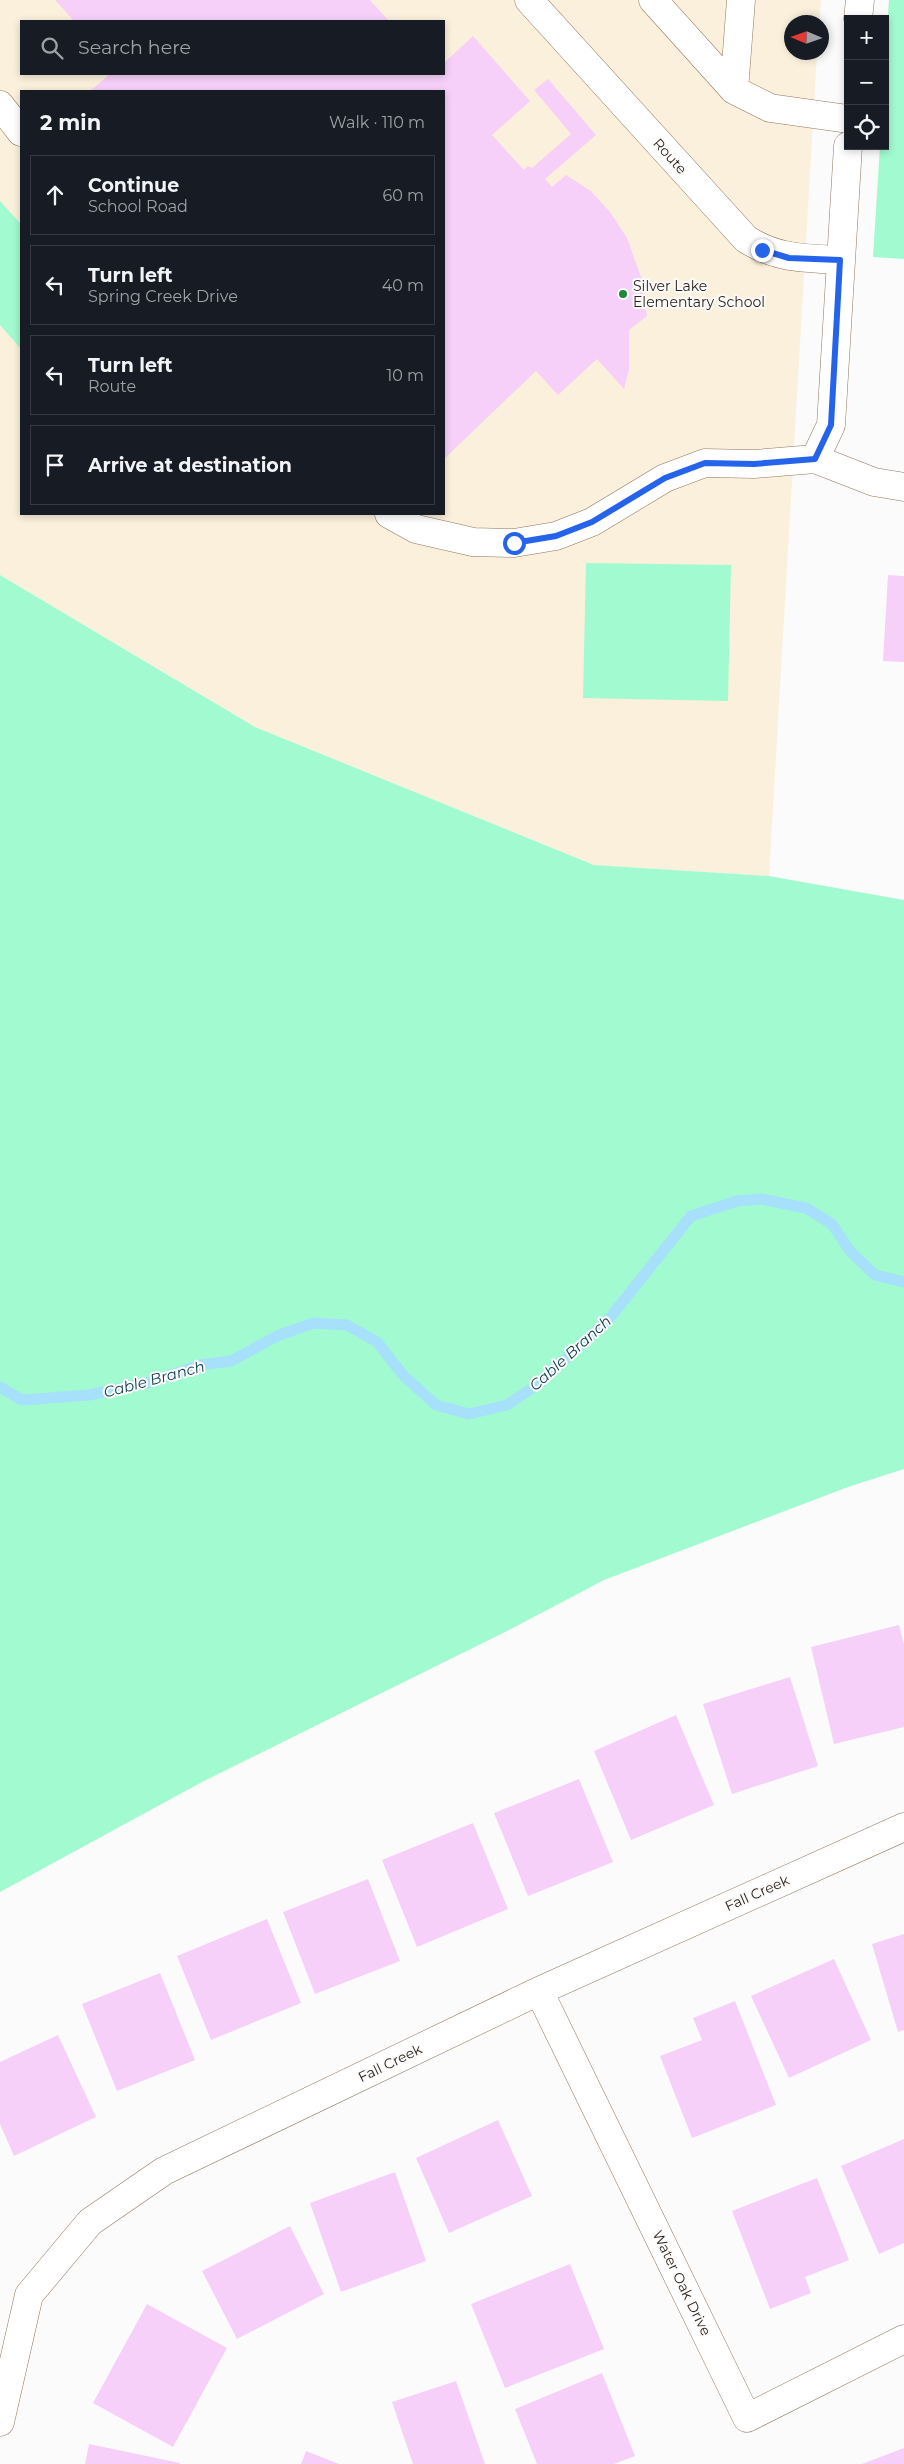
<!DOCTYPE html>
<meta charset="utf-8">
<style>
:root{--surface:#171b24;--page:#242831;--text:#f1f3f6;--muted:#9ea1a6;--line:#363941}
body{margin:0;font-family:Montserrat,sans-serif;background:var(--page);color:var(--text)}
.controls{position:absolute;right:15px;top:15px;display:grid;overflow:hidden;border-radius:0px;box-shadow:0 2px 8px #0003}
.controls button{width:45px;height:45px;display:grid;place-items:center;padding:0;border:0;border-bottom:1px solid var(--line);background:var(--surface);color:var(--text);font:25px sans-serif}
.compass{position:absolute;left:784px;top:15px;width:45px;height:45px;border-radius:50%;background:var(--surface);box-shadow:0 2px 8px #0003;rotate:272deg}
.stop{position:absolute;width:15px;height:15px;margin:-11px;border:4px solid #2563eb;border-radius:50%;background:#fff}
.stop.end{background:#2563eb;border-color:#fff;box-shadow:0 1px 5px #0008}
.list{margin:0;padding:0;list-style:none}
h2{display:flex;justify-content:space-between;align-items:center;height:65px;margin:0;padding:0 20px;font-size:21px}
h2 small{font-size:16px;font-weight:400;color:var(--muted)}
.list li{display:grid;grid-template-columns:32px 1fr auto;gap:15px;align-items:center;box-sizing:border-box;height:80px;margin:0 10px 10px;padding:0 10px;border:1px solid var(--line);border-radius:0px}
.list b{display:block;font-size:19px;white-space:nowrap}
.list p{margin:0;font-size:16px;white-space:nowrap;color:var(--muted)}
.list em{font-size:16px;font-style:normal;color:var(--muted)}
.icon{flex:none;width:28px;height:28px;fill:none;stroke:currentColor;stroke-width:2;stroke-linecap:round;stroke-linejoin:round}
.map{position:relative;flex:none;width:904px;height:2464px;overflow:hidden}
.search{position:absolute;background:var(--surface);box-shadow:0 2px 8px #0003;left:20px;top:20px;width:425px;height:55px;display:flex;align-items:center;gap:12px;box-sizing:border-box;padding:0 18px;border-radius:0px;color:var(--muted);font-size:19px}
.panel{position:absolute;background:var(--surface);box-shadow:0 2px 8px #0003;left:20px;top:90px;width:425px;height:425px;border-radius:0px}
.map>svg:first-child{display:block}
</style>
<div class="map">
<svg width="904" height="2464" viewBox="0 0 904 2464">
<rect width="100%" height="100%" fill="#fbfbfb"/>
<path fill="#fbf0db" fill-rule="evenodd" d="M0 0H821L819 22H792V52L817 53 769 876 594 865 255 727 0 575ZM21 21H444V74H21ZM21 91H444V514H21Z"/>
<path fill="#a2fad0" d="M889 0H904V259L873 257 880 146H885V56Z
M0 201 21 224V349L0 325Z
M586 563 731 565 728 701 583 698Z
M0 575 255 727 594 865 769 876 904 900V1469L848 1487 604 1580 507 1631 202 1782 0 1892Z"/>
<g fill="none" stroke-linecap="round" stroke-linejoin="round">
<path stroke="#a7e0fb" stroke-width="11" d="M0 1387 22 1400 89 1395 151 1382 200 1365 231 1361 279 1335 314 1323 347 1325 377 1342 403 1375 436 1405 469 1414 507 1405 541 1382 609 1319 691 1216 737 1201 761 1199 806 1208 832 1224 850 1251 875 1275 904 1282"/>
</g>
<path fill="#f6d0f9" d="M55 0H370L389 21H74Z
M473 36 530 101 492 135 524 170 528 166 532 168 571 134 534 90 548 79 596 135 545 179 552 187 566 175 591 191 610 212 627 238 641 277 647 316 629 330V370L624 389 597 359 558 395 536 371 444 459V91H90L110 74H444V63Z
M888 575 904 576V662L883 661Z
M899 1625 904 1644V1727L834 1744 811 1647Z
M790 1677 818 1766 732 1794 703 1704Z
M676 1715 714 1805 631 1840 594 1751Z
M579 1779 613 1862 528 1896 494 1813Z
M473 1823 508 1909 417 1947 382 1860Z
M368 1879 400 1961 315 1994 283 1912Z
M267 1919 301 2003 211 2040 177 1956Z
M904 1934V2030L898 2032 872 1944Z
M834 1959 871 2040 789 2078 751 1996Z
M160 1973 195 2060 117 2091 82 2004Z
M735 2001 776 2105 692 2138 660 2056 702 2040 693 2018Z
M58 2035 96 2117 14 2156 0 2124V2062Z
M498 2120 532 2196 449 2233 416 2158Z
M904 2139V2243L879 2254 841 2166Z
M395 2172 426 2261 341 2292 310 2203Z
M817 2178 849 2260 805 2277 811 2293 770 2309 732 2211Z
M290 2226 324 2294 237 2339 202 2271Z
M570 2264 604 2349 505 2388 471 2304Z
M147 2304 227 2348 173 2447 93 2403Z
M602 2373 635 2456 614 2464H537L515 2409Z
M456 2381 485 2464H413L392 2402Z
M89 2444 180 2463V2464H85Z
M904 2448V2464H862Z
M306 2451 339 2464H301Z"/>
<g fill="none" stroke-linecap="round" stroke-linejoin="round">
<defs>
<path id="minor" d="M529 0 746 239C777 259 804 258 840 260
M653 0 734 90 770 108 848 119
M858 19 860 0
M734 90 741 0
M0 105 21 132
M815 459 831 425 848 146
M389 514 416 529 473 542 514 543 556 536 592 522 665 478 705 463 754 464 815 459 874 482 904 487
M539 1991 747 2418 904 2339
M0 2422 29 2295 90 2222 164 2171 539 1991 904 1827"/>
</defs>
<use href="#minor" stroke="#91775f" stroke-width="29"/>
<use href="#minor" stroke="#fff" stroke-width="28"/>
</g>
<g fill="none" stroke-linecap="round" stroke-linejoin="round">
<path stroke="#2563eb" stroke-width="6" d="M514 543 556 536 592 522 665 478 705 463 754 464 815 459 831 425 840 260 789 258 762 250"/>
</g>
<circle fill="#1e863b" stroke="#fbfbfb" stroke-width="2" cx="623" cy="294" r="5"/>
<g text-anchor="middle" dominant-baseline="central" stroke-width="4" stroke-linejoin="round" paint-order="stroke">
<g font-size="14" fill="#2a1f15" stroke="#fbfbfb">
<text transform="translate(670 156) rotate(48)">Route</text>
<text transform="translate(757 1893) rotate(-24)">Fall Creek</text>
<text transform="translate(390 2063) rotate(-26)">Fall Creek</text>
<text transform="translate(682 2283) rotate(64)">Water Oak Drive</text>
</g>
<g font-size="14" fill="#2a1f15" stroke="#fbfbfb" text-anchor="start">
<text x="633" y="286">Silver Lake<tspan x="633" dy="16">Elementary School</tspan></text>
</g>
<g font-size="15" font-style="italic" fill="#124053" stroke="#fbfbfb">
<text transform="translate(570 1353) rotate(-42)">Cable Branch</text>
<text transform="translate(154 1379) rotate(-15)">Cable Branch</text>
</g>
</g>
</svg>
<div class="controls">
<button>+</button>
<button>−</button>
<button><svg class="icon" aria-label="locate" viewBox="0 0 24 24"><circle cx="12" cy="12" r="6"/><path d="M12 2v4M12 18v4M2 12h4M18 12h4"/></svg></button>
</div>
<svg class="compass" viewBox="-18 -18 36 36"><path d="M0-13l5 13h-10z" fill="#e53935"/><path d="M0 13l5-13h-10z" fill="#9ea1a6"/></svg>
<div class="stop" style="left:514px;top:543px"></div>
<div class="stop end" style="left:762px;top:250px"></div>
<div class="search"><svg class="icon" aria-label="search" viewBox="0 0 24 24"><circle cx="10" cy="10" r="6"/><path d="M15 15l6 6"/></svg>Search here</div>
<section class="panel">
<h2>2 min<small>Walk · 110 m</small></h2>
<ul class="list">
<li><svg class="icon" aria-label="ahead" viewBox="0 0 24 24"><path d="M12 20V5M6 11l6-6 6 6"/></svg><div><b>Continue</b><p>School Road</p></div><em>60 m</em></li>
<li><svg class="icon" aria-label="left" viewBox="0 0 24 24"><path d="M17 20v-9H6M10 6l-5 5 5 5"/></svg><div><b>Turn left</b><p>Spring Creek Drive</p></div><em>40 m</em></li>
<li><svg class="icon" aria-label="left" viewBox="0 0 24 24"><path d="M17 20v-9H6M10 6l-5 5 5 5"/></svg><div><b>Turn left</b><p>Route</p></div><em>10 m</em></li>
<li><svg class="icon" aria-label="arrive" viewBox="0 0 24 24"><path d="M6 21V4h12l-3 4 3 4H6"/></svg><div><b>Arrive at destination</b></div></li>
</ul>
</section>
</div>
